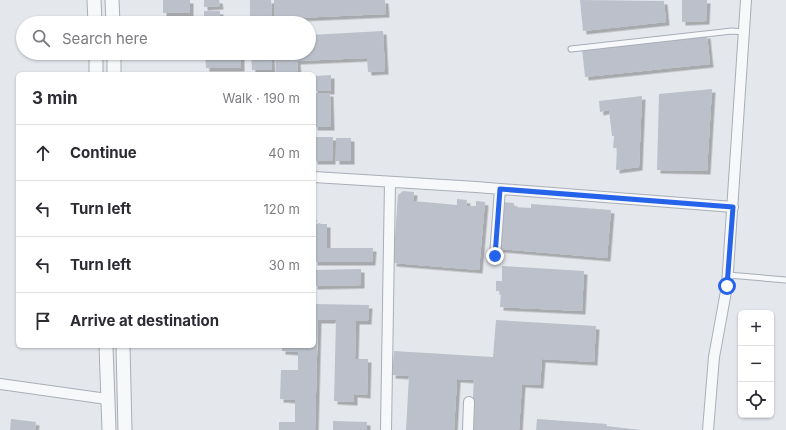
<!DOCTYPE html>
<meta charset="utf-8">
<style>
:root{--surface:#fff;--page:#f2f2f3;--text:#2b2b33;--muted:#7c7c81;--line:#e1e1e2}
body{margin:0;font-family:Inter,sans-serif;background:var(--page);color:var(--text)}
.controls{position:absolute;right:12px;bottom:12px;display:grid;overflow:hidden;border-radius:6px;box-shadow:0 1px 3px #0004}
.controls button{width:36px;height:36px;display:grid;place-items:center;padding:0;border:0;border-bottom:1px solid var(--line);background:var(--surface);color:var(--text);font:20px sans-serif}
.stop{position:absolute;width:12px;height:12px;margin:-9px;border:3px solid #2563eb;border-radius:50%;background:#fff}
.stop.end{background:#2563eb;border-color:#fff;box-shadow:0 1px 4px #0008}
.list{margin:0;padding:0;list-style:none}
h2{display:flex;justify-content:space-between;align-items:center;height:52px;margin:0;padding:0 16px;font-size:17px}
h2 small{font-size:13px;font-weight:400;color:var(--muted)}
.list li{display:grid;grid-template-columns:26px 1fr auto;gap:12px;align-items:center;box-sizing:border-box;height:56px;padding:0 16px;border-top:1px solid var(--line)}
.list b{display:block;font-size:15px;white-space:nowrap}
.list em{font-size:13px;font-style:normal;color:var(--muted)}
.icon{flex:none;width:22px;height:22px;fill:none;stroke:currentColor;stroke-width:2;stroke-linecap:round;stroke-linejoin:round}
.map{position:relative;flex:none;width:786px;height:430px;overflow:hidden}
.search{position:absolute;background:var(--surface);box-shadow:0 1px 3px #0004;left:16px;top:16px;width:300px;height:44px;display:flex;align-items:center;gap:10px;box-sizing:border-box;padding:0 14px;border-radius:22px;color:var(--muted);font-size:15px}
.panel{position:absolute;background:var(--surface);box-shadow:0 1px 3px #0004;left:16px;top:72px;width:300px;height:276px;border-radius:6px}
.map>svg:first-child{display:block}
</style>
<div class="map">
<svg width="786" height="430" viewBox="0 0 786 430">
<defs>
<filter id="shadow"><feDropShadow dx="3.5" dy="3.5" stdDeviation="0" flood-color="#0004"/></filter>
</defs>
<rect width="100%" height="100%" fill="#e4e7ec"/>
<path fill="#bbc0ca" filter="url(#shadow)" d="M163 0H190V13H163Z
M204 0H219L220 6 204 7Z
M250 0H271L272 18 250 19Z
M274 0H385L386 14 296 18V23H274Z
M580 0 664 1 666 22 583 31Z
M682 0H707L706 21 682 22Z
M204 11H220V23H204Z
M383 31 385 71 368 72 367 58 297 61 298 72H276L275 53H309V35Z
M707 35 710 64 585 77 582 48Z
M205 53H241V68H206Z
M251 53H271L272 70H252Z
M331 75V91H314V76Z
M712 89 707 171 657 170 659 94Z
M314 93H330L331 127H314Z
M642 96 639 167 616 170 617 148H613L614 136H612L609 110 600 112 599 101Z
M314 137H333L332 161H314Z
M336 138H351V161H336Z
M403 191 414 192 413 201 457 205V199L467 200 466 206H476V201L485 202 479 270 393 263 398 195Z
M503 202 514 203V207L531 208V204L611 210 607 258 499 249Z
M314 220H317L316 224H327V248H373L372 262H314Z
M502 266 584 271 582 311 500 307 501 291H496V281H502Z
M361 269V285L314 286V270Z
M314 304 369 305 368 321H356L355 359H368L367 395 354 394V402L334 401 336 320H318L315 430H279V422H295V400L280 399 281 370H298V352L282 351V346H314Z
M496 320 596 326 594 362 542 359 540 385 522 384 519 430H471L474 380 457 379 454 430H406L409 376 392 375 394 351 493 357Z
M11 419 36 422 35 430H10Z
M537 419 607 424 606 426 641 430H536Z
M333 421 367 422V430H333Z"/>
<g fill="none" stroke-linecap="round" stroke-linejoin="round">
<defs>
<path id="service" d="M571 49 732 31 745 32
M728 275 786 280"/>
<path id="minor" d="M314 177 476 187 733 207
M495 256 500 189
M0 384 107 399
M386 430 390 182
M468 430 469 402
M708 430 714 357 727 286 746 0"/>
<path id="tertiary" d="M94 0 95 23
M112 0 113 23
M96 53V74
M114 53V74
M106 346 109 430
M123 346 125 430"/>
</defs>
<use href="#service" stroke="#a9aeb7" stroke-width="7"/>
<use href="#minor" stroke="#a9aeb7" stroke-width="12"/>
<use href="#tertiary" stroke="#a9aeb7" stroke-width="15"/>
<use href="#service" stroke="#f7f8fa" stroke-width="5"/>
<use href="#minor" stroke="#f7f8fa" stroke-width="10"/>
<use href="#tertiary" stroke="#f7f8fa" stroke-width="13"/>
</g>
<g fill="none" stroke-linecap="round" stroke-linejoin="round">
<path stroke="#2563eb" stroke-width="5" d="M495 256 500 189 733 207 727 286"/>
</g>
</svg>
<div class="controls">
<button>+</button>
<button>−</button>
<button><svg class="icon" aria-label="locate" viewBox="0 0 24 24"><circle cx="12" cy="12" r="6"/><path d="M12 2v4M12 18v4M2 12h4M18 12h4"/></svg></button>
</div>
<div class="stop" style="left:727px;top:286px"></div>
<div class="stop end" style="left:495px;top:256px"></div>
<div class="search"><svg class="icon" aria-label="search" viewBox="0 0 24 24"><circle cx="10" cy="10" r="6"/><path d="M15 15l6 6"/></svg>Search here</div>
<section class="panel">
<h2>3 min<small>Walk · 190 m</small></h2>
<ul class="list">
<li><svg class="icon" aria-label="ahead" viewBox="0 0 24 24"><path d="M12 20V5M6 11l6-6 6 6"/></svg><div><b>Continue</b></div><em>40 m</em></li>
<li><svg class="icon" aria-label="left" viewBox="0 0 24 24"><path d="M17 20v-9H6M10 6l-5 5 5 5"/></svg><div><b>Turn left</b></div><em>120 m</em></li>
<li><svg class="icon" aria-label="left" viewBox="0 0 24 24"><path d="M17 20v-9H6M10 6l-5 5 5 5"/></svg><div><b>Turn left</b></div><em>30 m</em></li>
<li><svg class="icon" aria-label="arrive" viewBox="0 0 24 24"><path d="M6 21V4h12l-3 4 3 4H6"/></svg><div><b>Arrive at destination</b></div></li>
</ul>
</section>
</div>
